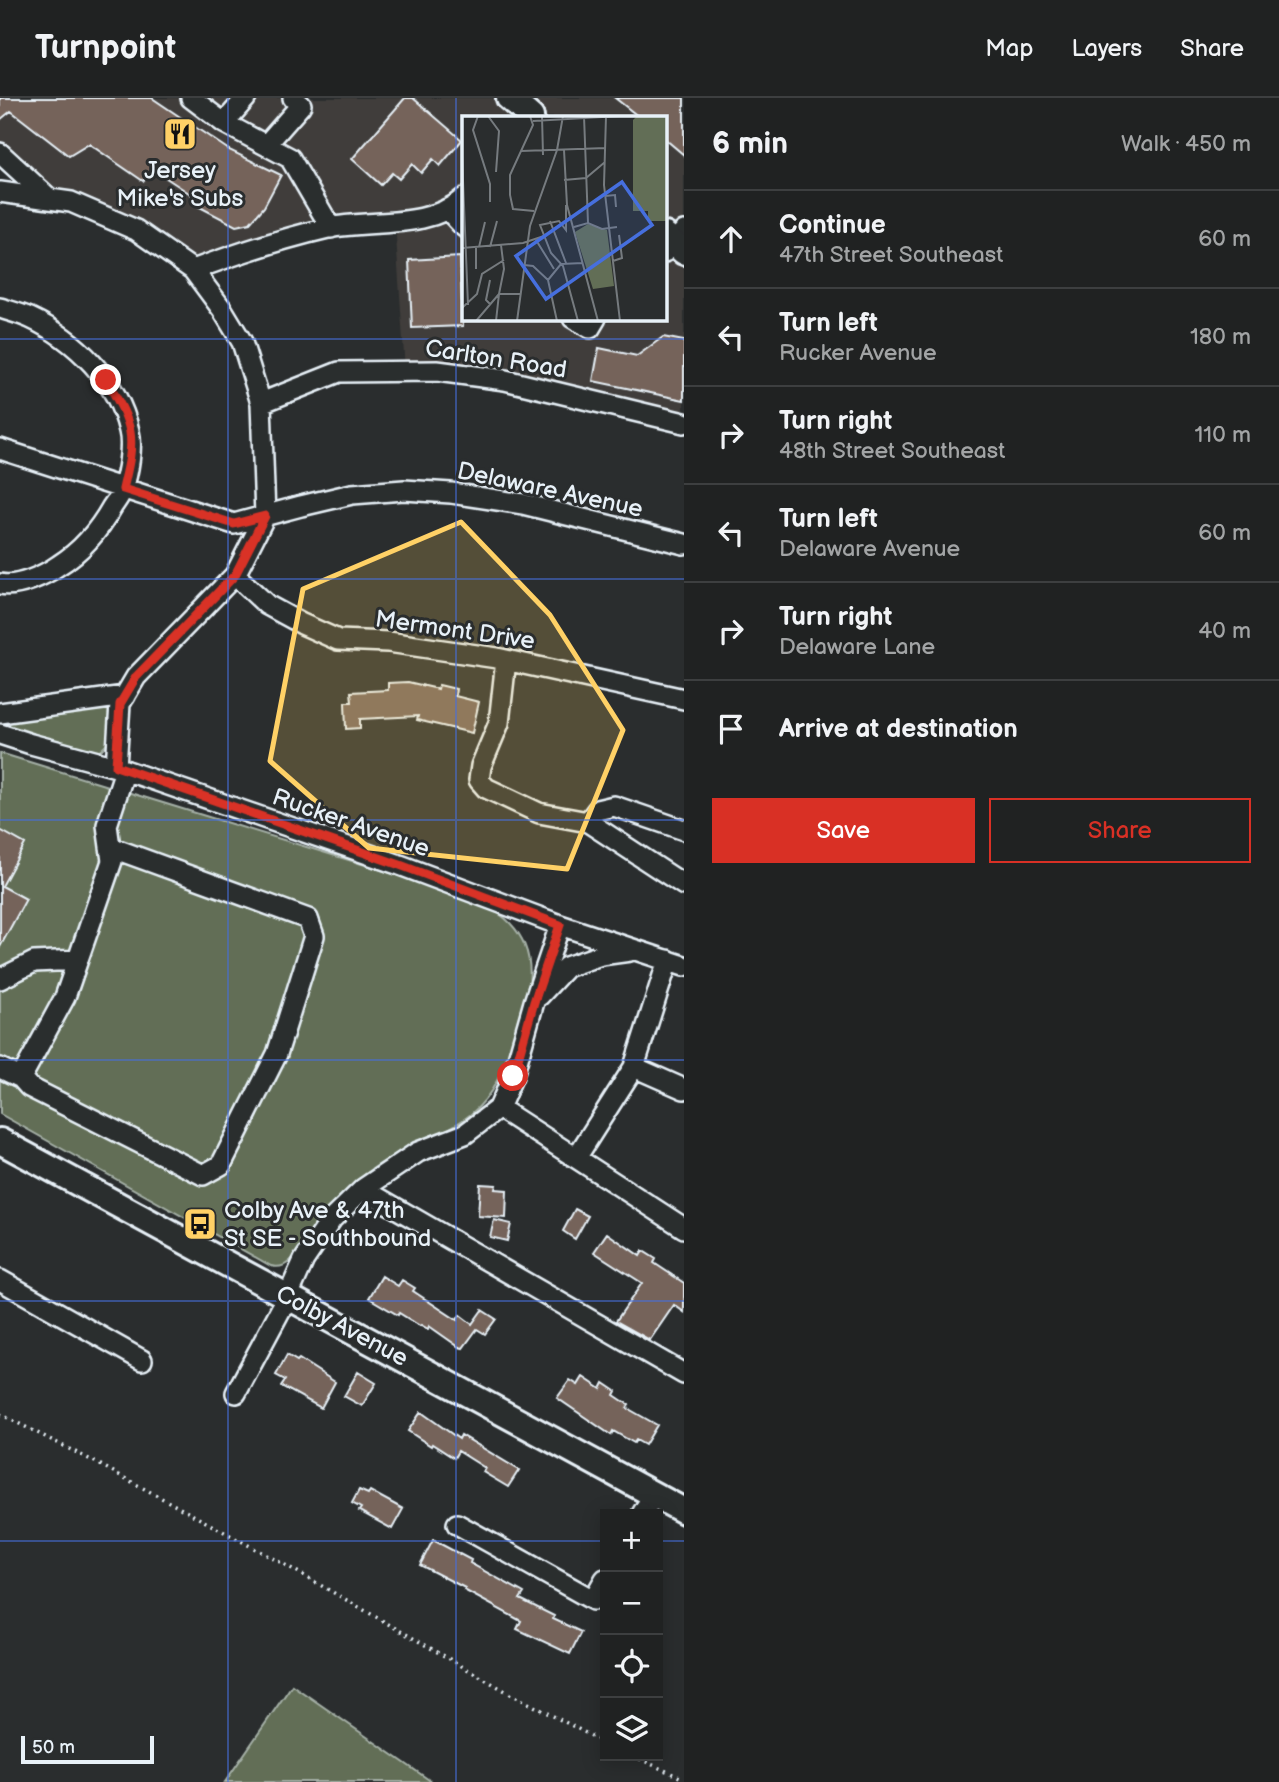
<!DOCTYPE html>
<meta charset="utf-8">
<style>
:root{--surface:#202222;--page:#2d2f2f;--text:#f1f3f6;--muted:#a2a4a5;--line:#3d3f40;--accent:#d93025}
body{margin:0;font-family:"Balsamiq Sans",sans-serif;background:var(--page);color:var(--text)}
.controls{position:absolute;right:21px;bottom:21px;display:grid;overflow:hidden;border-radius:0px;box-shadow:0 4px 18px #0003}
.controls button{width:63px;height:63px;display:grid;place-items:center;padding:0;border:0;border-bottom:2px solid var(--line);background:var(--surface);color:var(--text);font:35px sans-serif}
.scale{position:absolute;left:21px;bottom:18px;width:133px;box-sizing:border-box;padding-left:7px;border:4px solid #e8f1f8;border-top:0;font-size:19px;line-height:24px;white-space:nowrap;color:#e8f1f8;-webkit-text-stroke:5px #2a2d2e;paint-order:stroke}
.stop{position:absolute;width:21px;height:21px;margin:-16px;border:5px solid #d93025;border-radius:50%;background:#fff}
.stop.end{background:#d93025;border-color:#fff;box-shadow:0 2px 7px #0008}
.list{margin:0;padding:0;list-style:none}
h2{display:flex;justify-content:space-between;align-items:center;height:91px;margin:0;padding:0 28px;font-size:30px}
h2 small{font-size:23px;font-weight:400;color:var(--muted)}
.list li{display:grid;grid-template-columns:46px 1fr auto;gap:21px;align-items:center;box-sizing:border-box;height:98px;padding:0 28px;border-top:2px solid var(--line)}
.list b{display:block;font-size:26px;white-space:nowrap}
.list p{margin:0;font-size:23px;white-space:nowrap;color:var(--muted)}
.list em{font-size:23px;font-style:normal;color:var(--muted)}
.actions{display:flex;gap:14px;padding:21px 28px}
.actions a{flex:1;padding:16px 0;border:2px solid var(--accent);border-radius:0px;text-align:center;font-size:24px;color:var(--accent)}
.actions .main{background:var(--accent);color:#fff}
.icon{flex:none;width:38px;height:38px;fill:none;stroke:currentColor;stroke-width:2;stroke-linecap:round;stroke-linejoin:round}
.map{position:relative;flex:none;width:684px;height:1684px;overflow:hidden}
header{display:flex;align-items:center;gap:42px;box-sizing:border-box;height:98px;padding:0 35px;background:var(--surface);border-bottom:2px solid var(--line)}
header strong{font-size:33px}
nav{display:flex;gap:38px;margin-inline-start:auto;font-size:24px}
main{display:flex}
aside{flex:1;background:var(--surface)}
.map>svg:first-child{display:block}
</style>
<header>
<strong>Turnpoint</strong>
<nav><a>Map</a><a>Layers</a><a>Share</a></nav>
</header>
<main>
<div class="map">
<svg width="684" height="1684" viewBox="0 0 684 1684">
<rect width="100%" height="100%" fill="#2a2d2e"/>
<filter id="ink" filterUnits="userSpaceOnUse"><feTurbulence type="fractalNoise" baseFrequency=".0143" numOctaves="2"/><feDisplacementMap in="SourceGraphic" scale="14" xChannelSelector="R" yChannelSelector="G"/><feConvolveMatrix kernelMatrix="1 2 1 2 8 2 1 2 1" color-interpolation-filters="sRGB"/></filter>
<g filter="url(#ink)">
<path fill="#403e3b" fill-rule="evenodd" d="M0 0H684V326L405 272 395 123 193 172 0 65ZM464 19H665V220H464Z"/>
<path fill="#626e56" stroke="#a5b0a7" stroke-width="2" d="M109 606 112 612 108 645 96 657 0 627V620Z
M0 655C113 690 226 724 339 759 376 770 413 782 449 795 471 802 494 808 510 825 539 855 531 893 518 929 507 959 498 994 471 1016 450 1033 421 1043 397 1056 366 1072 339 1097 318 1125 309 1137 301 1152 290 1163 284 1169 278 1170 271 1168L0 1016Z
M292 1587 432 1684H225Z"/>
<path fill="#74645a" stroke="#e8f1f8" stroke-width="2" d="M0 0H152L229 52 281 77 264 109 250 125 236 128 194 106 192 97 154 72 143 83 89 46 69 58 11 13 0 22Z
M405 0H413L462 42 440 68 433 61 421 75 412 66 399 81 392 75 381 87 352 61Z
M615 0H684V57L665 41V19H639Z
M460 159 463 228 412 230 409 162Z
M663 239 684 243V302L593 283 599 250 637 258Z
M408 584 438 591 439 587 456 591 455 598 479 604 472 635 417 622 418 618 360 621V630L346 631 345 604H352L351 594 388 592V585Z
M0 732 25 746 2 788 26 801 0 849Z
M480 1086 496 1087 495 1091 507 1092 506 1120 478 1118Z
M575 1111 588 1118 575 1141 563 1133Z
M494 1122 511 1126 507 1143 490 1139Z
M607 1135 640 1158 643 1153 656 1161 654 1165 684 1185V1214L674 1207 650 1242 616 1223 642 1185 594 1154Z
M382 1178 398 1188 402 1182 415 1190 413 1193 457 1222 460 1217 472 1226 482 1212 496 1221 485 1236 477 1231 463 1250 459 1249 429 1228 428 1231 421 1227 420 1228 399 1215 398 1217 369 1200Z
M287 1257 297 1263 299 1261 335 1284 321 1310 281 1288 285 1282 276 1277Z
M358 1274 376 1285 362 1308 344 1298Z
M583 1279 601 1291 604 1285 616 1293 614 1297 629 1307 627 1310 657 1327 645 1347 636 1342 634 1345 613 1333 611 1337 557 1300 570 1282 578 1287Z
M421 1314 459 1341 461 1337 519 1372 508 1389 483 1374 485 1370 458 1353 454 1360 432 1346 431 1348 408 1333Z
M359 1392 368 1396 370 1393 403 1411 392 1431 359 1413 361 1410 352 1405Z
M433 1442 471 1462 470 1465 524 1495 520 1501 554 1518 553 1521 581 1534 570 1556 517 1531 521 1523 464 1492 465 1490 420 1467Z"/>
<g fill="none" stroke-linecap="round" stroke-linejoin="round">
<defs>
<path id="minor" d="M191 0 224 25 290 60 331 130
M224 25 246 0
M266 47 301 7 293 0
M0 55 50 101
M0 94 71 104 136 132 193 172C238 155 281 141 328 130 372 121 428 132 464 100
M447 111 464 129
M665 154 684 133
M0 210C10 213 21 216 30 220 75 241 118 283 129 333 133 348 128 376 123 390 121 397 116 403 112 409 99 432 83 452 59 467 45 477 18 490 0 486
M573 220 590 230 596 220
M261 305 339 274 437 273 505 282 684 325
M0 351 234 426 301 408 352 396 404 392 451 395 523 406 684 446
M235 477 267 507 302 526 338 542 388 544 497 560 684 601
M506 562 499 625 481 668 479 682 486 690 539 715 588 724
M0 615 125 598
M0 636 31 646 116 669 400 767 560 827 684 868
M116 669 120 606 136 579 235 477 265 418 261 305 242 244 222 211 193 172
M684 732 614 708 597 712 588 724 684 787
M110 749 308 821 314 838 277 956 221 1067 203 1077 29 989 21 980 65 899 112 763 107 727 125 672
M0 881 34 864 78 862
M539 898 566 869 601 857 630 853
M634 969 684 991
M0 970 21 980
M499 1010 684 1130
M576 1060 634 969 668 862
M363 1091 684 1276
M0 1182 142 1262
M236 1295 288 1198 304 1162 332 1121 363 1091 418 1054 465 1036 499 1010 513 978 534 904 560 827
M642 1416 654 1396
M457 1426 593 1502 605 1481"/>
<path id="major" d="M509 0 531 19
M665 137 684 154
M0 1043 684 1413"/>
</defs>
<use href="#minor" stroke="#e8f1f8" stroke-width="24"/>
<use href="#major" stroke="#e8f1f8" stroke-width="30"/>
<path stroke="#e8f1f8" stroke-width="3.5" stroke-dasharray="2 5" stroke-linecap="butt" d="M0 1316 95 1364 287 1468 509 1595 605 1645
M633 1658 684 1681"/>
<use href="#minor" stroke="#2a2d2e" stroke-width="19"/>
<use href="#major" stroke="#2a2d2e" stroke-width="24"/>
</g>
</g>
<g fill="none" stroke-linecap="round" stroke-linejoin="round" filter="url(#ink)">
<path stroke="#d93025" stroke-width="9" d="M106 282C115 298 127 315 130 334 133 353 127 373 123 391L234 426 265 418 235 477 136 579 120 606 116 668 400 767 560 827 534 904 513 978"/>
</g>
<path fill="#ffd166" fill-opacity="0.2" stroke="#ffd166" stroke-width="5" stroke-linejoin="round" d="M461 424 550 517 623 632 567 771 369 750 270 663 303 491Z"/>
<path fill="none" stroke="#466fde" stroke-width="2" stroke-opacity="0.55" d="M228 0V1684M456 0V1684M0 241H684M0 481H684M0 722H684M0 962H684M0 1203H684M0 1443H605M658 1443H684"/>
<defs>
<symbol id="restaurant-square" viewBox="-11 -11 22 22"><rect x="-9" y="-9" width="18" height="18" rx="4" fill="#ffd166" stroke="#2a2d2e"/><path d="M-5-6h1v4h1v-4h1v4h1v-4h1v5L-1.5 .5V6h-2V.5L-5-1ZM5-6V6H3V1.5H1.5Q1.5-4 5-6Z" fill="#111"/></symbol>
<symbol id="bus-square" viewBox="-11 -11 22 22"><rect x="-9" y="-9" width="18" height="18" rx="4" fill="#ffd166" stroke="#2a2d2e"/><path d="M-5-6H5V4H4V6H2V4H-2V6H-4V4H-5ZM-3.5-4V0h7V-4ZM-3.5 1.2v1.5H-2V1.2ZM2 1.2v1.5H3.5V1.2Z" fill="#111"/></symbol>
</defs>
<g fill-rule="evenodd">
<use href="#restaurant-square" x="161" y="17" width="38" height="38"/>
<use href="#bus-square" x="181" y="1107" width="38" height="38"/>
</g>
<g text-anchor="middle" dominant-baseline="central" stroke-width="6" stroke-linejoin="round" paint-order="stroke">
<g font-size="24" fill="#e8f1f8" stroke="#2a2d2e">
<text x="180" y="72">Jersey<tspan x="180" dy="28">Mike's Subs</tspan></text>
<text x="224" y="1112" text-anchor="start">Colby Ave &amp; 47th<tspan x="224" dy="28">St SE - Southbound</tspan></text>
</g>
<g font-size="24" fill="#e8f1f8" stroke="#2a2d2e">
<text transform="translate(496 261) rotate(9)">Carlton Road</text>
<text transform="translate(550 392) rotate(12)">Delaware Avenue</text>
<text transform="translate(455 532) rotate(8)">Mermont Drive</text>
<text transform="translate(351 725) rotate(19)">Rucker Avenue</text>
<text transform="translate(342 1228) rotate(28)">Colby Avenue</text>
</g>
</g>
<g transform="translate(462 18)">
<rect width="205" height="205" fill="#2a2d2e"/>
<path d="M175 0H205V105H186V95H171V4ZM126 108 145 114 152 170 131 173 113 116Z" fill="#626e56"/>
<path fill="none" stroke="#767b7f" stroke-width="2" d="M16 0 11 14 28 68V86M26 0 37 15 34 56M68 0 71 9 48 59V79L51 93 72 95M80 0 81 39M122 0 126 107M144 0 142 69 158 205M71 5 158 0M102 34 105 89 136 205M59 35 144 32M0 39 6 189M102 64 124 62 143 46M143 80 153 79 154 91M104 89V114L97 105 78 109 89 137 101 150 116 205M88 105 104 147M112 111 126 107 140 113 155 111M74 124 92 153M14 131V153M17 131 23 106M28 131 35 105M0 132 61 127 82 120M151 145 160 142 157 119M62 149 71 150 86 164 95 205M28 164 24 184 28 188M86 164 99 148 121 147M0 192 15 178 20 158 42 144M14 205 37 178 42 153 39 129M34 205 37 178H59M55 205 68 110 95 34 101 0"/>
<path fill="#466fde" fill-opacity="0.15" stroke="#466fde" stroke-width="3.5" d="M160 66 190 109 84 183 54 140Z"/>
<rect width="205" height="205" fill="none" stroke="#e8f1f8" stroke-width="3.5"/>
</g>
</svg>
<div class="controls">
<button>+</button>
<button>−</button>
<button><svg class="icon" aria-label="locate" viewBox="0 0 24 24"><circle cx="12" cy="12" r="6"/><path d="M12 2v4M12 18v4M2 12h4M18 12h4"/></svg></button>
<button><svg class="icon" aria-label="layers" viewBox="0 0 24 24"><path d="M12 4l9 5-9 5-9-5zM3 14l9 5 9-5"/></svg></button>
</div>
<div class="scale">50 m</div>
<div class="stop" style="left:513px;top:978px"></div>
<div class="stop end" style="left:106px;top:282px"></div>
</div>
<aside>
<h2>6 min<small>Walk · 450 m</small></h2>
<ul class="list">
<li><svg class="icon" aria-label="ahead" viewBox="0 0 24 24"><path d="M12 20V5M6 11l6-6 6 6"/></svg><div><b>Continue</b><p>47th Street Southeast</p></div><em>60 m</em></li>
<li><svg class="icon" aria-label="left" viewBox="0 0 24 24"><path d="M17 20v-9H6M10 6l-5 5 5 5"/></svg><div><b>Turn left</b><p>Rucker Avenue</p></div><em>180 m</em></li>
<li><svg class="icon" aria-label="right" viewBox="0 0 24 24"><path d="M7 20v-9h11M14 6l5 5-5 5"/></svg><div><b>Turn right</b><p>48th Street Southeast</p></div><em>110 m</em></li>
<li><svg class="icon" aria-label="left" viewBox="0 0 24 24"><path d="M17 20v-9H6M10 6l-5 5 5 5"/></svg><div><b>Turn left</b><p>Delaware Avenue</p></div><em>60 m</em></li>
<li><svg class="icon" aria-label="right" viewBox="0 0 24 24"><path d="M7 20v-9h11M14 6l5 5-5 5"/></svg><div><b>Turn right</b><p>Delaware Lane</p></div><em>40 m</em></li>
<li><svg class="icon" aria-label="arrive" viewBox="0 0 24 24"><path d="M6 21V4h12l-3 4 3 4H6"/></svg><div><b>Arrive at destination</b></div></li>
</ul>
<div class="actions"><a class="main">Save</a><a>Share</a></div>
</aside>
</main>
